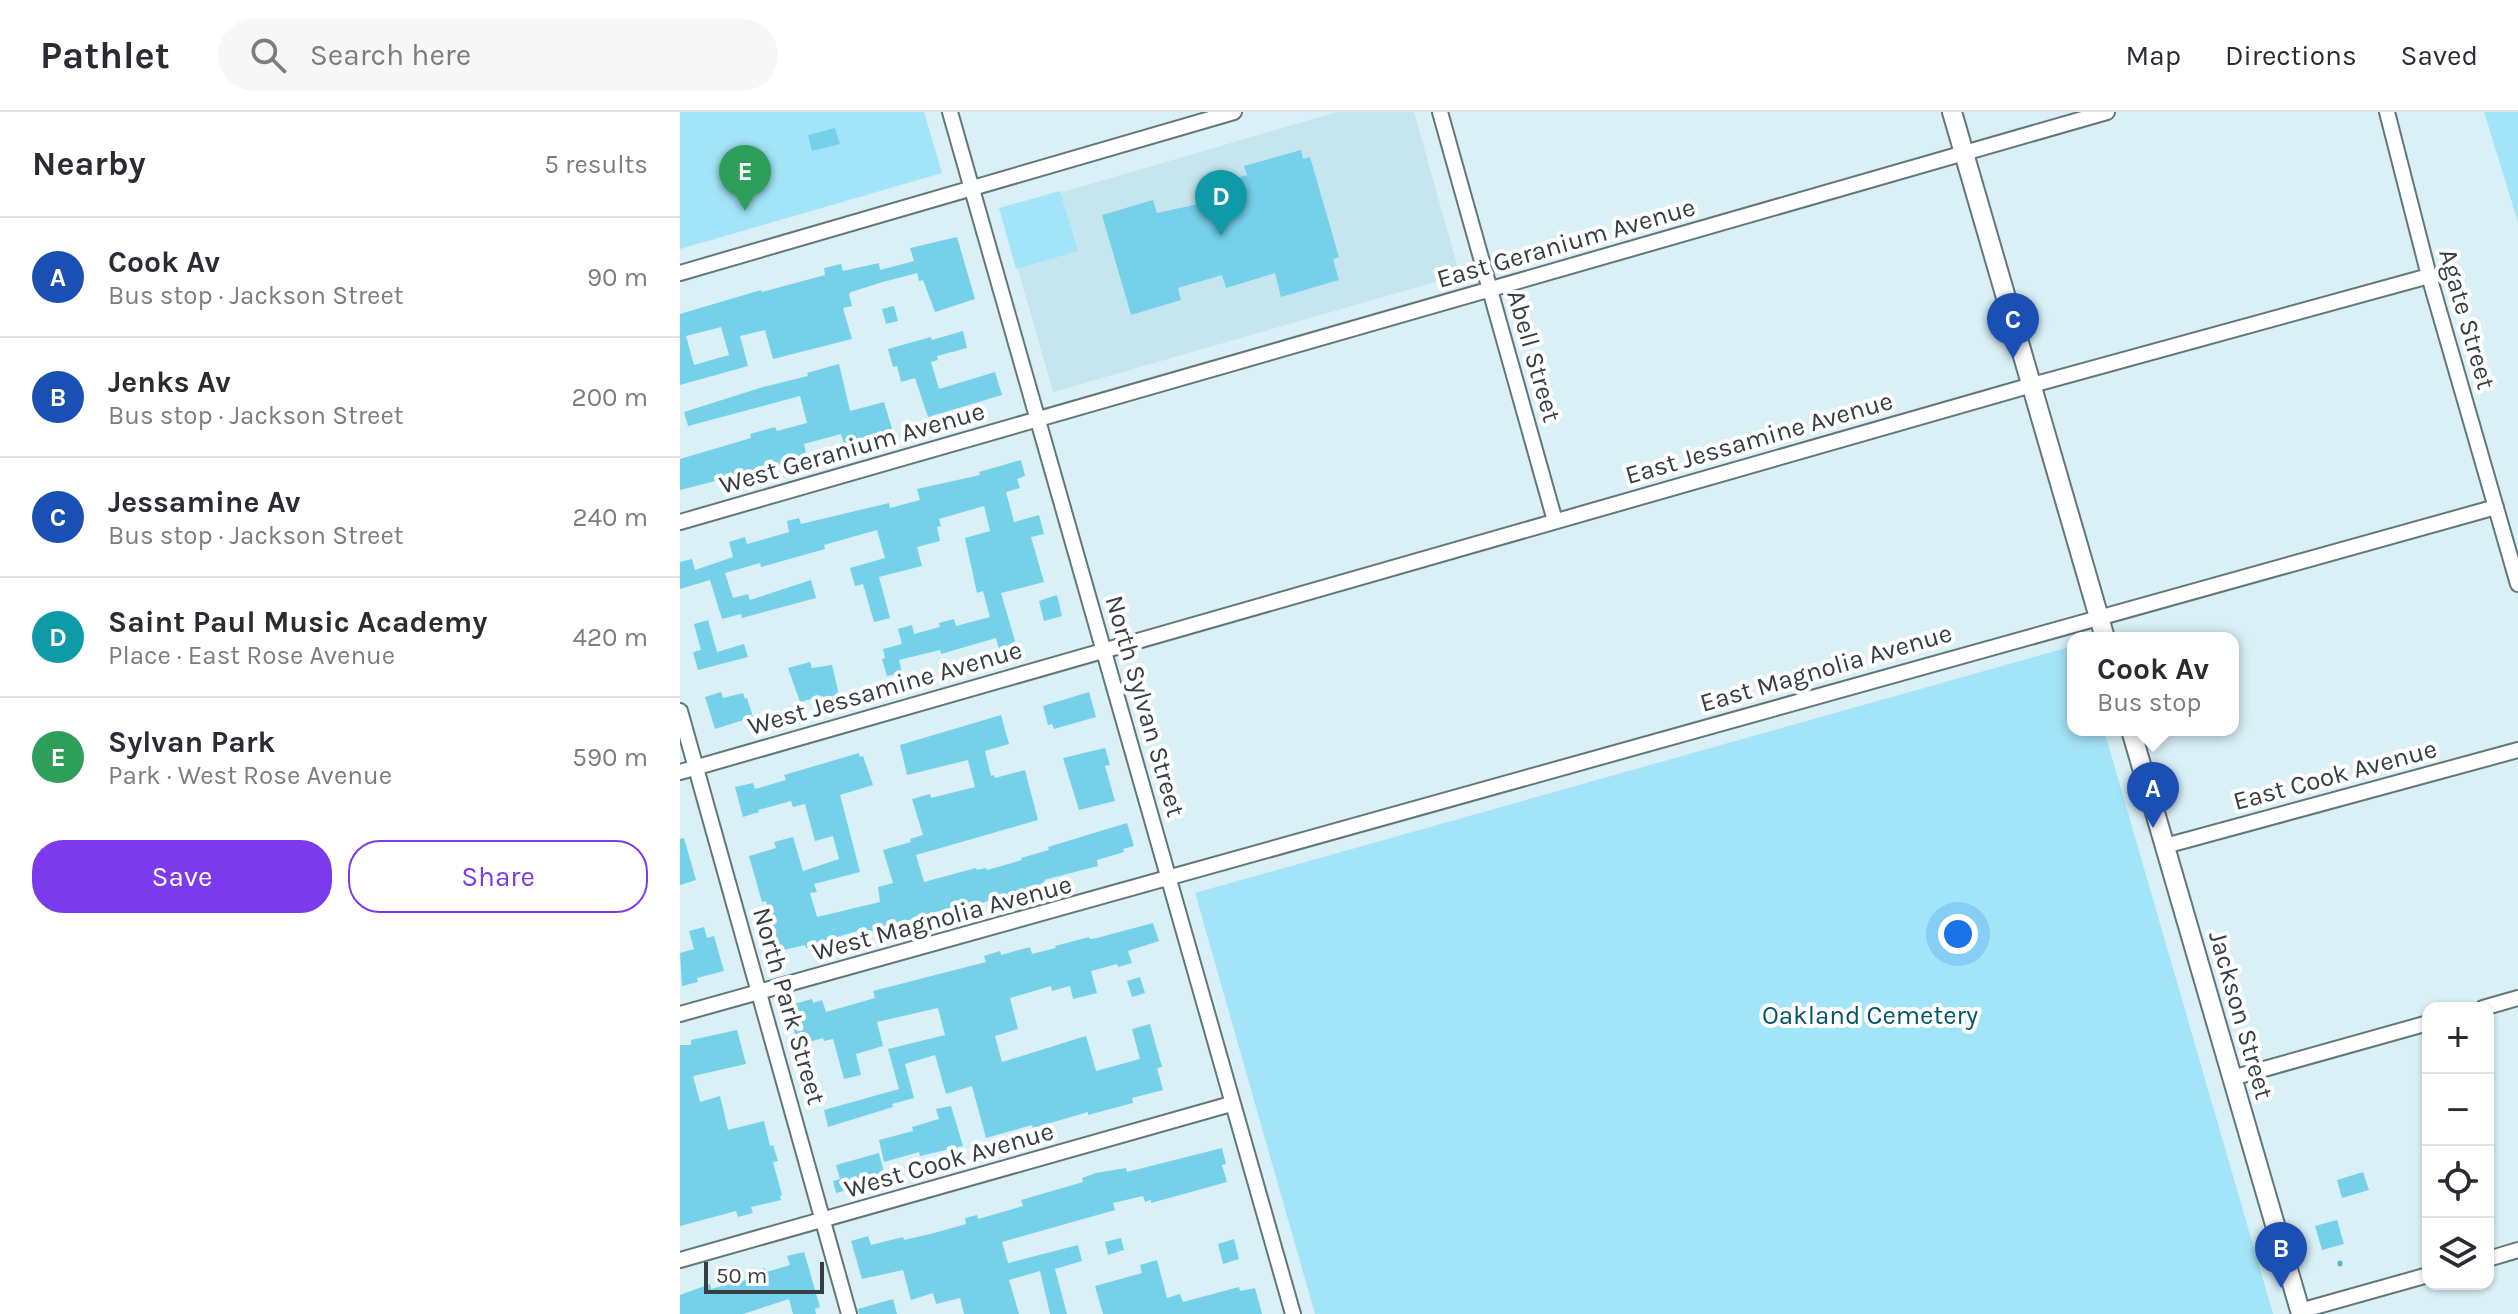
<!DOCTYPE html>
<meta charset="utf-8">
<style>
:root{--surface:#fff;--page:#f7f7f7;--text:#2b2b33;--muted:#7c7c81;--line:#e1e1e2;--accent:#7c3aed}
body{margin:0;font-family:Karla,sans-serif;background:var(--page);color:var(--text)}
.controls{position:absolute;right:24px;bottom:24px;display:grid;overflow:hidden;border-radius:16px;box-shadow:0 2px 6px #0004}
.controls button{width:72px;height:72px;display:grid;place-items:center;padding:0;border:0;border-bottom:2px solid var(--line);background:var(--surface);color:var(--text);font:40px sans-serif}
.scale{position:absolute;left:24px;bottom:20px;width:120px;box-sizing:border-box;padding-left:8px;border:4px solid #353e41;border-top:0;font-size:22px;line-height:28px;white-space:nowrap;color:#353e41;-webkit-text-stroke:6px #fff;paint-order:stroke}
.you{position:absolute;left:1278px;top:822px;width:28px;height:28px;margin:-20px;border:6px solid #fff;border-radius:50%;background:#1a73e8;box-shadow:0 0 0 12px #1a73e833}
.badge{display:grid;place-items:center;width:52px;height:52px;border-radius:50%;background:var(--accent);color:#fff;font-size:26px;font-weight:700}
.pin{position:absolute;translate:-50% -66px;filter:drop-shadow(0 2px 4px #0008)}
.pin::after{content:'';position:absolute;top:42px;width:28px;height:24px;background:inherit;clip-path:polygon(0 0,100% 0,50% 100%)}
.popup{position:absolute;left:1387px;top:520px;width:172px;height:104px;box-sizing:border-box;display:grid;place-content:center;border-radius:16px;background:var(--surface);filter:drop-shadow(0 2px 6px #0005);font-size:26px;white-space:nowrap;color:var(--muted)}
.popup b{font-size:30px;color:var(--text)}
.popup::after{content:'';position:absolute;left:50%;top:100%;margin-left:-16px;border:16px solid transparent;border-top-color:var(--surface)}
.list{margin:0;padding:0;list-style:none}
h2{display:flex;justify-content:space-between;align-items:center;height:104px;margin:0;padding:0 32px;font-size:34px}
h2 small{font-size:26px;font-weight:400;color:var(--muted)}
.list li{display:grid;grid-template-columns:52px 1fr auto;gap:24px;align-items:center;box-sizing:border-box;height:120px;padding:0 32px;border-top:2px solid var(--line)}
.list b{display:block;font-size:30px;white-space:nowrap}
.list p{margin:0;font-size:26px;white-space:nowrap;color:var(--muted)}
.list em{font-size:26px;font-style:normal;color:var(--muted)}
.actions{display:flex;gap:16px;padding:24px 32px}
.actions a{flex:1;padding:18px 0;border:2px solid var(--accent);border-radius:32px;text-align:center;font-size:28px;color:var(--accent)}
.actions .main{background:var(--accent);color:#fff}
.icon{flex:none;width:44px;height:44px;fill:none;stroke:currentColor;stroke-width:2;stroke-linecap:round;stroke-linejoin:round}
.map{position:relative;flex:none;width:1838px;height:1202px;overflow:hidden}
header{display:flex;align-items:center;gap:48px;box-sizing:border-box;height:112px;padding:0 40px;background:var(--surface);border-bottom:2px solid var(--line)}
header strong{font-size:38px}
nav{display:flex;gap:44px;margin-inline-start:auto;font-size:28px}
.search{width:560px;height:72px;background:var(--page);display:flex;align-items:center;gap:20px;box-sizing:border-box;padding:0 28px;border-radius:44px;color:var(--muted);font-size:30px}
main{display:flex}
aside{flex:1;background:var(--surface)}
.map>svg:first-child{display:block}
</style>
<header>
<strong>Pathlet</strong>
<div class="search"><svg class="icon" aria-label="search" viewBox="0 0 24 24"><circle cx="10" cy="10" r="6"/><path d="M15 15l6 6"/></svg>Search here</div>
<nav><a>Map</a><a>Directions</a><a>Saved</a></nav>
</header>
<main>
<aside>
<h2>Nearby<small>5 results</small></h2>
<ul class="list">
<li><span class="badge" style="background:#1a4fb4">A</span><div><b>Cook Av</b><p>Bus stop · Jackson Street</p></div><em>90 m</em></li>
<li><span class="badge" style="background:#1a4fb4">B</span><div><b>Jenks Av</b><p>Bus stop · Jackson Street</p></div><em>200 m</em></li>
<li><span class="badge" style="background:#1a4fb4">C</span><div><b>Jessamine Av</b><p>Bus stop · Jackson Street</p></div><em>240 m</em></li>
<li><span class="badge" style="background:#0f9aa8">D</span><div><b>Saint Paul Music Academy</b><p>Place · East Rose Avenue</p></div><em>420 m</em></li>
<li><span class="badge" style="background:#2e9e5b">E</span><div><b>Sylvan Park</b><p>Park · West Rose Avenue</p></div><em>590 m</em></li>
</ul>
<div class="actions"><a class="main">Save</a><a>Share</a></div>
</aside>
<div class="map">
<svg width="1838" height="1202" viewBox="0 0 1838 1202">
<rect width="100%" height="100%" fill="#d9f0f7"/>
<path fill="#c6e6ef" d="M657 0H734L780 163 373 280 321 98Z"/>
<path fill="#a3e5f8" d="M0 0H244L262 61 0 137Z
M1804 0H1838V110Z
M380 79 398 139 336 157 319 96Z
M1393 534V618H1424L1593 1202H635L515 781Z"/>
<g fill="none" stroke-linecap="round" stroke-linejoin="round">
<path stroke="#59b5ce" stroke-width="5" d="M1660 1152V1151"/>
</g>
<path fill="#75d1ea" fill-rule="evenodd" d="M155 16 160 32 132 39 128 23Z
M621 38 623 47 630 45 659 145 653 147 659 168 601 185 595 161 546 176 542 163 498 176 501 188 451 203 422 103 473 88 477 101 523 91 519 77 567 63 564 54Z
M277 125 295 187 255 200 243 168 239 169 237 161 203 170 171 180 169 182 172 194 163 196 172 227 93 247 85 218 60 224 68 254 0 273V202L81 178 82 180 145 163 144 156 161 152 163 159 199 151 200 158 234 149 230 136ZM41 215 49 243 14 253 6 224Z
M214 194 218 209 206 212 202 197Z
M283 219 287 236 257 244 258 248 251 250 259 277 315 260 322 283 248 305 235 266 221 270 217 254 213 255 208 237 251 225 252 228Z
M159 252 170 299 204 290 212 317 164 332 161 322 124 332 127 346 0 378V347L71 326 70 322 95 315 97 319 127 311 120 284 8 314 4 300 83 275 128 264 127 261Z
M341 348 345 364 337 367 340 376 326 380 334 410 359 403 364 422 351 425 364 470 321 481 337 536 320 541 316 526 261 542 260 538 219 548 222 560 207 564 202 547 205 546 203 537 222 532 218 517 232 513 234 522 260 515 259 511 274 507 276 514 310 505 303 479 297 481 285 426 310 419 304 394 259 407 261 414 257 415 260 429 237 435 242 454 199 465 210 506 194 510 183 472 175 474 170 456 205 446 197 418 144 433 145 437 81 455 80 451 45 461 53 486 68 482 70 488 131 468 136 486 62 506 61 502 42 507 30 468 0 477V450L12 447 15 458 53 445 49 430 65 425 67 432 109 420 107 409 119 406 121 412 209 391 210 396 240 388 237 377 300 363 299 360Z
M377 483 382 504 364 509 359 489Z
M28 508 37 540 64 532 68 545 18 558 13 540 21 538 14 512Z
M130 550 132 556 152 553 159 583 144 587 143 584 120 590 108 556Z
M41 580 43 586 63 581 65 587 67 586 73 605 35 617 25 585Z
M409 580 416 605 374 617 372 612 368 613 363 594Z
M321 603 329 632 305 639 311 664 314 663 315 666 345 658 358 708 236 743 244 770 296 756 297 758 306 756 307 758 342 748 341 746 369 738 368 735 447 711 454 734 443 737 444 740 417 748 418 754 364 768 365 771 312 788 294 793 293 789 179 823 178 819 142 829 143 832 126 836 125 833 103 838 96 827 86 789 82 790 69 744 96 736 94 730 113 725 123 759 159 747 153 724 135 729 125 692 113 695 111 689 78 698 79 700 63 705 55 675 73 671 75 677 106 668 104 663 179 641 180 645 183 644 193 673 160 683 180 760 134 772 137 780 130 781 137 805 200 790 198 775 213 771 203 738 231 730 230 727 243 723 232 687 250 682 251 686 295 675 288 648 227 663 220 633Z
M425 636 430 653 425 654 435 689 399 698 383 646Z
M4 726 16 768 0 773V727Z
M473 811 479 829 448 839 452 851 438 855 437 852 411 859 417 881 393 887 390 874 372 879 371 874 330 886 338 917 315 924 322 950 406 924 416 959 460 947 452 917 470 912 482 955 477 956 483 978 452 986 453 991 408 1003V1000L353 1016 352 1013 306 1026 292 974 266 982 255 943 225 952 234 986 212 992 213 995 148 1015 144 998 219 977 208 937 265 923 258 896 197 910 203 934 176 942 181 963 164 967 153 927 144 929 143 926 118 933 107 894 132 887 133 891 142 888 146 900 195 886 193 879 306 850 304 844 320 839 321 843 350 835 352 842 376 836 375 834 409 825 410 827 417 826Z
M24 815 27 826 34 824 44 859 17 866 18 870 2 874 0 841 14 837 9 819Z
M460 865 465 881 452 885 447 869Z
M57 918 66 952 13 964 20 990 40 984 48 1018 84 1009 90 1034 93 1033 98 1049 93 1050 102 1083 100 1084 101 1088 71 1095 73 1101 58 1105 56 1099 0 1114V933H11V928Z
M271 994 283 1034 240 1044 239 1040 204 1050 199 1028 233 1019 232 1015 259 1007 256 997Z
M542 1036 546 1052 542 1053 547 1070 471 1091V1088L465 1090 463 1084 433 1091 435 1098 322 1130 328 1151 398 1133 402 1149 375 1157 387 1202H370L360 1159 329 1168 339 1202H284L280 1186 256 1192 253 1181 231 1188 223 1158 182 1167 171 1129 188 1124 191 1133 223 1125 224 1128 254 1121 286 1112 285 1106 297 1103 298 1107 343 1094 341 1088 403 1070 402 1066 416 1061 446 1056 447 1060Z
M199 1041 206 1068 156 1081 153 1069 160 1067 156 1053Z
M1683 1060 1689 1078 1662 1086 1657 1068Z
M1657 1108 1664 1132 1642 1138 1635 1114Z
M441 1126 444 1138 428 1143 425 1130Z
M554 1127 559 1147 543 1152 538 1132Z
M124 1140 140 1195 135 1197 136 1202H113L109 1187 63 1202H0V1183L30 1172 31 1177 74 1166 72 1159 85 1156 86 1160 110 1153 107 1144Z
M477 1148 487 1186 500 1182 503 1190 559 1175 560 1179 575 1176 582 1202H423L415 1174 462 1161 460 1153Z
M213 1187 217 1202H179L178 1197Z"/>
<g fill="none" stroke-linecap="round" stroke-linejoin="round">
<defs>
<path id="street" d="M270 0 613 1202
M760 0 875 409
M1707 0 1749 164 1838 472
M0 161 554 0
M0 410 1427 0
M0 599 169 1202
M0 660 1352 273 1749 164
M1485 734 1838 638
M1803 896 1838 886
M0 902 1816 395
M1552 966 1748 911
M1808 1147 1838 1138
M0 1148 551 992
M1620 1199 1748 1163"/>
<path id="secondary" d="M1272 0 1425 526
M1451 618 1621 1202"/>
</defs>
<use href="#street" stroke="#62767c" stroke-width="18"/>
<use href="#secondary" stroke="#62767c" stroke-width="22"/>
<use href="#street" stroke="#fff" stroke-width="14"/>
<use href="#secondary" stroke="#fff" stroke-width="18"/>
</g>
<g text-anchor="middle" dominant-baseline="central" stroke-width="8" stroke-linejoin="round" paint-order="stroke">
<g font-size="26" fill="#353e41" stroke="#fff">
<text transform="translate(886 131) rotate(-16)">East Geranium Avenue</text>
<text transform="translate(1787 207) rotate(74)">Agate Street</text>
<text transform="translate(854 244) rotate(74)">Abell Street</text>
<text transform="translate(1079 326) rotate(-16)">East Jessamine Avenue</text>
<text transform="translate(172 336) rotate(-16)">West Geranium Avenue</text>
<text transform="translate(1146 556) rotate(-16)">East Magnolia Avenue</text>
<text transform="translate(205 576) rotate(-16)">West Jessamine Avenue</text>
<text transform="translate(465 594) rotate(74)">North Sylvan Street</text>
<text transform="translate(1655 663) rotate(-15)">East Cook Avenue</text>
<text transform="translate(262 806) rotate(-15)">West Magnolia Avenue</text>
<text transform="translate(109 894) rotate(74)">North Park Street</text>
<text transform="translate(1561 903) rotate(74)">Jackson Street</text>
<text transform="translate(269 1048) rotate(-16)">West Cook Avenue</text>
</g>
<g font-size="26" fill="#025667" stroke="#fff">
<text x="1190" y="903">Oakland Cemetery</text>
</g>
</g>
</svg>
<div class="controls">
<button>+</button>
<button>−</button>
<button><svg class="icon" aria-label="locate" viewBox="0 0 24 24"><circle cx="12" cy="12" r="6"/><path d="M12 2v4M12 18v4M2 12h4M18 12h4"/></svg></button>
<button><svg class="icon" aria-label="layers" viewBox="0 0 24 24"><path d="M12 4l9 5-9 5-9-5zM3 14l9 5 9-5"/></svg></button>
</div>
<div class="scale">50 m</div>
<div class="you"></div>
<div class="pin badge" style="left:1473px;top:716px;background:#1a4fb4">A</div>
<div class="popup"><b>Cook Av</b>Bus stop</div>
<div class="pin badge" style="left:1601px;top:1176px;background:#1a4fb4">B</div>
<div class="pin badge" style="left:1333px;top:247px;background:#1a4fb4">C</div>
<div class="pin badge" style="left:541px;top:124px;background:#0f9aa8">D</div>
<div class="pin badge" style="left:65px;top:99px;background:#2e9e5b">E</div>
</div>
</main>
